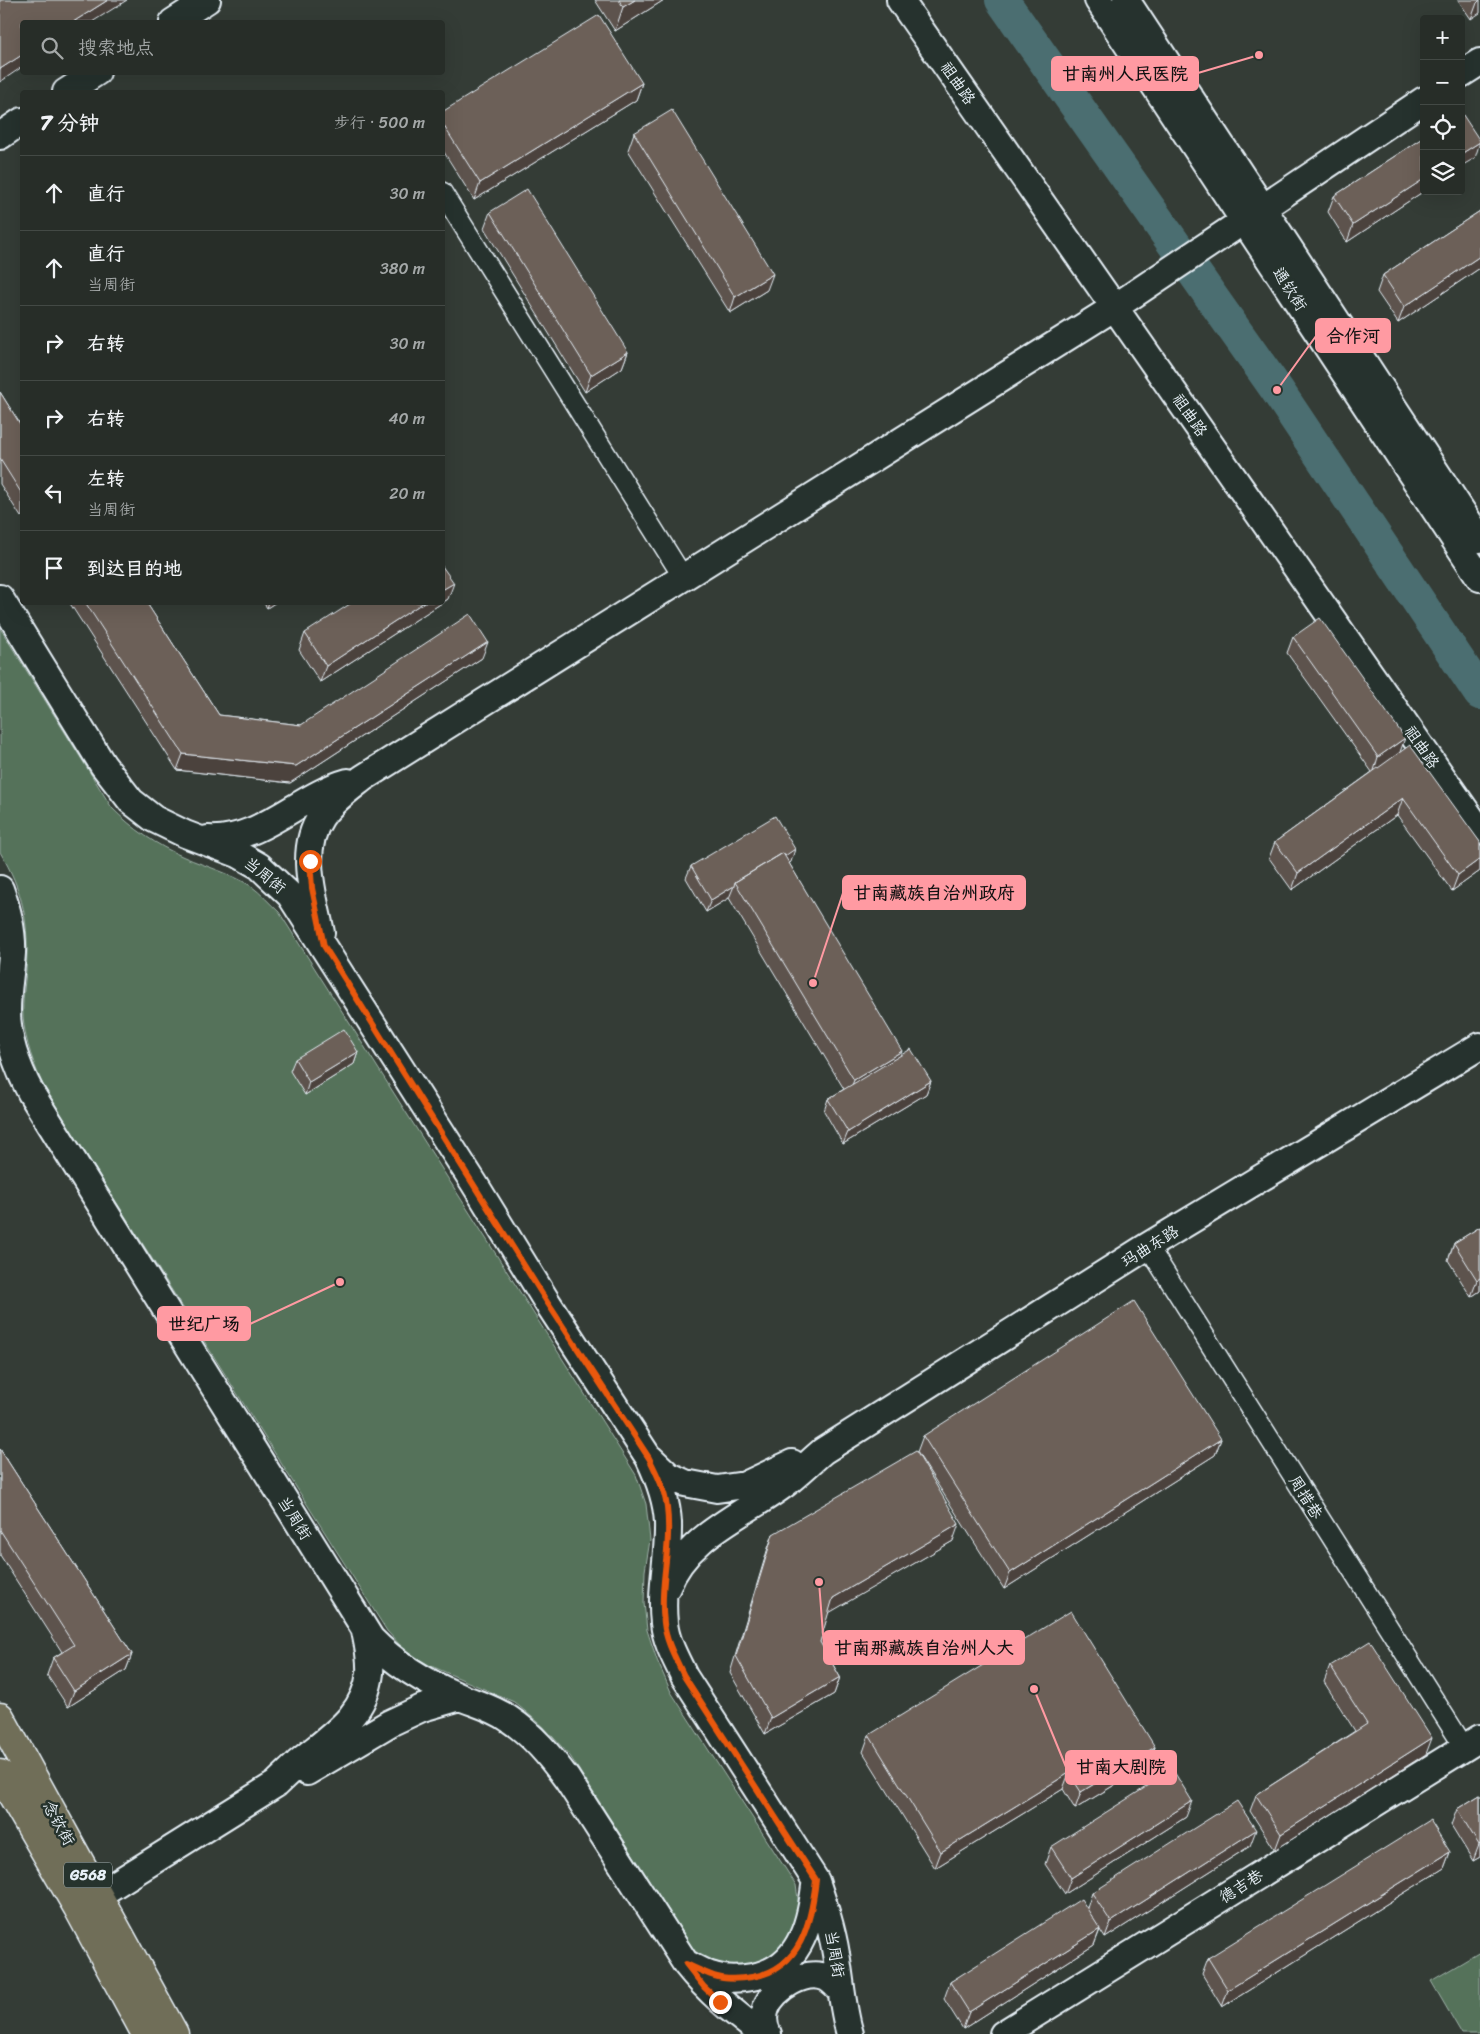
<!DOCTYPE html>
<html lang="zh">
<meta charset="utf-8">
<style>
:root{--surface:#272d28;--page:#333934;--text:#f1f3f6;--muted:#a4a8a8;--line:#434945}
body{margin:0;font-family:Sriracha,"LXGW WenKai TC",sans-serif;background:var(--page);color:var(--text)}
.controls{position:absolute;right:15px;top:15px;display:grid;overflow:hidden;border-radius:5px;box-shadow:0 5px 20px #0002}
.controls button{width:45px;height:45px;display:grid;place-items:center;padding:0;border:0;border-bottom:1px solid var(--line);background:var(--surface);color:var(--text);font:25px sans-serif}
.stop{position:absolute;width:15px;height:15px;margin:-11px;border:4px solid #ea580c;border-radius:50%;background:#fff}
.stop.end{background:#ea580c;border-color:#fff;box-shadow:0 1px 5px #0008}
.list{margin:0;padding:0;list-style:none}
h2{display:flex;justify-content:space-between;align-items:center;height:65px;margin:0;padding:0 20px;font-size:21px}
h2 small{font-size:16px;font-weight:400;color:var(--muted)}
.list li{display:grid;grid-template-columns:32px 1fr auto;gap:15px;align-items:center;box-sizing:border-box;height:75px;padding:0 20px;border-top:1px solid var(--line)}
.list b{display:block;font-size:19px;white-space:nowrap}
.list p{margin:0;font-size:16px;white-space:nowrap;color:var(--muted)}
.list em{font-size:16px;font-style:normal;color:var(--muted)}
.icon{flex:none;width:28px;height:28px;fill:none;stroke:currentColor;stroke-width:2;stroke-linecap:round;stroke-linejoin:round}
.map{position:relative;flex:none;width:1480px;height:2034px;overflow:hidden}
.search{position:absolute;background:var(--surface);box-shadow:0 5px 20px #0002;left:20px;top:20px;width:425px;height:55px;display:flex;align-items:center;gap:12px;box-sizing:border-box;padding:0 18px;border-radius:5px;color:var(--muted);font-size:19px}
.panel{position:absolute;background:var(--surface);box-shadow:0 5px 20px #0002;left:20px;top:90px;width:425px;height:515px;border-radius:5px}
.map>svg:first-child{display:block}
</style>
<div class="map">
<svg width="1480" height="2034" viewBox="0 0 1480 2034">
<rect width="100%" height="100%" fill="#343c36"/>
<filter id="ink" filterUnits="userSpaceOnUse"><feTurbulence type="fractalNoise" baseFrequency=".02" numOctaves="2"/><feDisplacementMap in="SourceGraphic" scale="10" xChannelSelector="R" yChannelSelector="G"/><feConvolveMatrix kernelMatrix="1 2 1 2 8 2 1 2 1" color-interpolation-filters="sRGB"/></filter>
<g filter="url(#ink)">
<path fill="#55725a" stroke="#9eb2a9" d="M0 628 112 808C133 829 156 845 184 857 207 867 230 873 251 886 261 893 270 904 279 912L636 1475 646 1504 650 1540 645 1571 644 1603 647 1630 657 1660 671 1692 796 1885 799 1906 794 1931 783 1948 767 1961 747 1968 709 1963 694 1950 570 1756 544 1727 514 1702 429 1665 414 1656 400 1645 387 1631 45 1089C34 1066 25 1042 23 1016 22 1000 25 985 26 970 30 925 23 890 0 852Z
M1480 1952V2034H1462L1431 1981Z"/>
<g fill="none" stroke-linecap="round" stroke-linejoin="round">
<path stroke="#4b6e71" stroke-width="34" d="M1002 0 1277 390 1480 693"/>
<defs>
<path id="street" d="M442 192 683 577
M1148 1246 1464 1747"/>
<path id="secondary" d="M900 0 1480 831
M1098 0 1480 578
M1126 0 1480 539
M173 22 207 0
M1461 74 1480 62
M66 92 97 72
M0 136 22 121
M0 598 103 765 131 801 154 819 185 834 238 854 259 866 290 895 474 1183 547 1302 649 1458C659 1479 667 1500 668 1523 669 1557 660 1589 664 1623 666 1642 676 1659 684 1676L816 1881C824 1905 832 1929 836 1954 841 1981 842 2008 850 2034
M208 839C261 842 298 796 348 782
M0 889C7 908 13 932 12 953 11 971 7 991 7 1010 7 1040 17 1067 31 1093L371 1639C396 1665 427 1683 460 1697 477 1704 494 1708 509 1719 533 1735 550 1756 567 1779L686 1964C709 1993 733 2012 762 2034
M321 933C314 897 298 851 321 817 331 802 348 790 363 778L1115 307 1424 100
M650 1458 668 1475 685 1483 717 1489 745 1485 792 1463
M667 1587C687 1535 744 1515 785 1484 798 1474 810 1462 823 1451L1148 1246 1480 1046
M307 1772 390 1723 422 1708 460 1697
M79 1907 276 1784C283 1777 291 1770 298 1763 329 1737 365 1717 370 1673 371 1658 368 1645 365 1631
M689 1965C697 1969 705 1974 714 1976 726 1980 740 1979 752 1977 798 1969 810 1927 815 1886
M768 2034C764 2026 763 2016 766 2008 773 1988 806 1968 827 1978 832 1981 837 1986 841 1991
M1003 2034 1480 1738"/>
<path id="highway" d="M0 1717 174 2034
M0 1774 78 1908 146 2034"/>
</defs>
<use href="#street" stroke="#e8f1f8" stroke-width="22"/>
<use href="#secondary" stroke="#e8f1f8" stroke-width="30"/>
<use href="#highway" stroke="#e8f1f8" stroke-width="31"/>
<use href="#street" stroke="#26332d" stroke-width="19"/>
<use href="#secondary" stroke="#26332d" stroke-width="26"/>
<use href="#highway" stroke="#706e59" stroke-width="28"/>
</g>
<path fill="#5d534d" stroke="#e8f1f8" d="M595 0H664L615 31Z
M1458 0H1480L1471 19Z
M642 83 636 100 474 200 442 149V112Z
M634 133 767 290 730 313 628 150Z
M1424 137V191L1347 242 1328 212 1334 196Z
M1480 211V268L1398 323 1377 292 1383 275Z
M490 212 628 352 622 368 585 392 484 228Z
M0 392 22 427V516L21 517 0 484Z
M448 599 320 682 299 650 305 633Z
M69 602H146L219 715 301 725 482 658 290 783 177 770Z
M263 602H276L267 608Z
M1293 637 1400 752 1480 842V871L1452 891 1397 815 1292 890 1269 858 1275 842 1372 772 1287 653Z
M791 862 789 863 901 1055 931 1081 926 1094 843 1144 824 1111 828 1099 844 1089 729 898 706 912 686 878 691 866Z
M358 1052 354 1064 305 1095 290 1071 295 1059Z
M1480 1227V1291L1471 1297 1448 1260 1454 1243Z
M923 1436 1221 1439 1215 1455 1004 1589 917 1452Z
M0 1449 132 1654 126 1670 68 1707 47 1675 53 1658 62 1652 0 1555Z
M773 1534 953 1541 828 1613 820 1642 840 1677 834 1694 765 1734 730 1673 767 1551Z
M1330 1666 1426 1754 1275 1850 1250 1811 1256 1795 1355 1731 1324 1682Z
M869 1735 1155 1747 1149 1764 1075 1809 1063 1789 935 1868 863 1752Z
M1480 1795V1857L1473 1861 1451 1825 1457 1809Z
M1186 1817 1065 1894 1045 1864 1051 1847Z
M1250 1846 1105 1938 1100 1930 1094 1945 963 2029 944 1999 950 1982 1087 1908 1092 1893Z
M1450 1852 1444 1868 1222 2007 1202 1974 1208 1958Z"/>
<path fill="#4c433e" stroke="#e8f1f8" d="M108 0H127L92 22H73Z
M635 0H664L615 31 623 7Z
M1480 0V13L1471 19 1477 3Z
M22 55V67L0 82V69Z
M642 83 636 100 474 200 480 183Z
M1480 142 1475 158 1461 166V154Z
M1424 179V191L1347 242 1353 225Z
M1480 256V268L1398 323 1404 307Z
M773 274 767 290 730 313 735 297Z
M628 352 622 368 585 392 591 375Z
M454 583 448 599 320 682 326 666 424 602H442V590Z
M269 602H276L267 608Z
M488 642 482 658 290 783 177 770 183 754 296 766Z
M1405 738 1399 755 1373 774 1378 757Z
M1403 798 1397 815 1292 890 1298 873Z
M795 849 791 862 741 891 737 884Z
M1480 859V871L1452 891 1458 875Z
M734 886 729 898 706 912 711 900Z
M902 1051 896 1067 848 1096 854 1080Z
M358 1052 354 1064 305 1095 309 1082Z
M931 1081 926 1094 843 1144 848 1132Z
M1480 1278V1291L1471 1297 1477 1280Z
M1221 1439 1215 1455 1004 1589 1010 1573Z
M959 1524 953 1541 827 1614 833 1598Z
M132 1654 126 1670 68 1707 74 1691Z
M840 1677 834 1694 765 1734 771 1718Z
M1432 1738 1426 1754 1275 1850 1281 1834Z
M1155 1747 1149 1764 1075 1809 1081 1792Z
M1069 1773 1063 1789 935 1868 941 1852Z
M1192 1801 1186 1817 1065 1894 1071 1878Z
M1256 1830 1250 1846 1105 1938 1111 1922Z
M1480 1844V1857L1473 1861 1479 1845Z
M1450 1852 1444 1868 1222 2007 1228 1990Z
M1100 1929 1094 1945 963 2029 969 2012Z"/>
<path fill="#6c6059" stroke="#e8f1f8" d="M0 0H108L73 22H22V55L0 69Z
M619 0H635L623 7Z
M599 15 642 83 480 183 442 123V112Z
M672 110 773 274 735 297 634 133Z
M1461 112 1480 141V142L1461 154Z
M1424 137V179L1353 225 1334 196Z
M527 189 628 352 591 375 490 212Z
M1480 211V256L1404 307 1383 275Z
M0 392 22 427V494L0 459Z
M442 566 454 583 442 590Z
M85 602H146L219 715 301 725 470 614 488 642 296 766 183 754Z
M353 602H424L326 666 305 633Z
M1320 618 1405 738 1378 757 1293 637Z
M1410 745 1480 842V859L1458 875 1403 798 1298 873 1275 842Z
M775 816 795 849 785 856 783 853 735 882 734 886 711 900 691 866Z
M783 853 902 1051 854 1080 735 882Z
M344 1029 358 1052 309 1082 295 1059Z
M911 1049 931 1081 848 1132 828 1099Z
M1480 1227V1278L1477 1280 1454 1243Z
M1134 1301 1221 1439 1010 1573 923 1436Z
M0 1449 132 1654 74 1691 53 1658 74 1645 0 1530Z
M916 1451 959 1524 833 1598 820 1642 840 1677 771 1718 736 1656 773 1534Z
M1071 1611 1155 1747 1081 1792 1069 1773 941 1852 869 1735Z
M1370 1641 1432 1738 1281 1834 1256 1795 1367 1724 1330 1666Z
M1173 1770 1192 1801 1071 1878 1051 1847Z
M1480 1795V1844L1479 1845 1457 1809Z
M1237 1801 1256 1830 1111 1922 1092 1893Z
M1430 1820 1450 1852 1228 1990 1208 1958Z
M1081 1899 1100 1929 969 2012 950 1982Z"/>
</g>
<g fill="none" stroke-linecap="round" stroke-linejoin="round" filter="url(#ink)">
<path stroke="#ea580c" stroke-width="6" d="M310 861 312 888 324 946 547 1302 649 1458C657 1474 665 1490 667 1508 672 1547 659 1584 664 1623 666 1642 676 1659 684 1676L816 1880C811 1923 801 1969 752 1977 740 1979 726 1980 714 1976 705 1973 695 1968 686 1964L704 1987 720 2002"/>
</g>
<g text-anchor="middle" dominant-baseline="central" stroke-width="5" stroke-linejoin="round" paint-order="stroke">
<rect fill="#26332d" stroke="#aeb8bb" stroke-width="1" x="64" y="1862.5" width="48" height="25" rx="4"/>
<g font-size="15" font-weight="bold" fill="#e8f1f8">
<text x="88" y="1875">G568</text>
</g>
<g font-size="16" fill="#e8f1f8" stroke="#26332d">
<text transform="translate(958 83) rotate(55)">祖曲路</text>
<text transform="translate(1290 289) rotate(57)">通钦街</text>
<text transform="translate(1190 415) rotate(55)">祖曲路</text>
<text transform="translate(1422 747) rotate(55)">祖曲路</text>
<text transform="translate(265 875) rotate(39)">当周街</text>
<text transform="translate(1150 1246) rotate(-32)">玛曲东路</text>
<text transform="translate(1306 1497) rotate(58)">周措巷</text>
<text transform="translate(295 1518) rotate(58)">当周街</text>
<text transform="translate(59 1823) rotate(61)">念钦街</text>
<text transform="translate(1241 1886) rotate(-32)">德吉巷</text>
<text transform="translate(835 1954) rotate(80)">当周街</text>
</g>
</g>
<path fill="none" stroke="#ff9aa2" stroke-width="2" d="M1259 55L1198 73M1277 390L1316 336M813 983L843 893M340 1282L250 1324M819 1582L824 1647M1034 1689L1066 1767"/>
<g fill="#ff9aa2" stroke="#26332d" stroke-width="2">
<circle cx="1259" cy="55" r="5"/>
<circle cx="1277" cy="390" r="5"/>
<circle cx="813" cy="983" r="5"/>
<circle cx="340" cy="1282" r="5"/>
<circle cx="819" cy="1582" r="5"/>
<circle cx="1034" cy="1689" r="5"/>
</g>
<g fill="#ff9aa2" stroke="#ff9aa2" stroke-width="2">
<rect x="1052" y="57" width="146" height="33" rx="5"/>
<rect x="1316" y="319" width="74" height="33" rx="5"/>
<rect x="843" y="876" width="182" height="33" rx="5"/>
<rect x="158" y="1307" width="92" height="33" rx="5"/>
<rect x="824" y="1631" width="200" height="33" rx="5"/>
<rect x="1066" y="1751" width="110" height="33" rx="5"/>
</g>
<g font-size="18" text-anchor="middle" font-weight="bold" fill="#111">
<text x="1125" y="80">甘南州人民医院</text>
<text x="1353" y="342">合作河</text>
<text x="934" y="899">甘南藏族自治州政府</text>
<text x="204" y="1330">世纪广场</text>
<text x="924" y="1654">甘南那藏族自治州人大</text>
<text x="1121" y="1773">甘南大剧院</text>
</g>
</svg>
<div class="controls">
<button>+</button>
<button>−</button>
<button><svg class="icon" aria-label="locate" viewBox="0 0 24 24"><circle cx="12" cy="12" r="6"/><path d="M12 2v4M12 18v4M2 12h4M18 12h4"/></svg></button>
<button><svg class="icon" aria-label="layers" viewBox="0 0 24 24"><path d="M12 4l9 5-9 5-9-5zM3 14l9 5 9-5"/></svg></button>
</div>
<div class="stop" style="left:310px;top:861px"></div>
<div class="stop end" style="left:720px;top:2002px"></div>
<div class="search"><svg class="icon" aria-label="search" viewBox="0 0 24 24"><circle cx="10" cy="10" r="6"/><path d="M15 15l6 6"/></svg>搜索地点</div>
<section class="panel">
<h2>7 分钟<small>步行 · 500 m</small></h2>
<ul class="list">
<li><svg class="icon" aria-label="ahead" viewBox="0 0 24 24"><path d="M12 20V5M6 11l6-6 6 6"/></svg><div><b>直行</b></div><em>30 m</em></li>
<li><svg class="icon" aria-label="ahead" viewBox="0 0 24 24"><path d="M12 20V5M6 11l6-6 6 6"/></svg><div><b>直行</b><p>当周街</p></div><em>380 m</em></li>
<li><svg class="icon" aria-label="right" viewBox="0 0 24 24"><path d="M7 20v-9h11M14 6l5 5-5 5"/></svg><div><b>右转</b></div><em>30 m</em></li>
<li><svg class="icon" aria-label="right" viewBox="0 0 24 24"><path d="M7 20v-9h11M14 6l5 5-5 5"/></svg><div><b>右转</b></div><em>40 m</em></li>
<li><svg class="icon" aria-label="left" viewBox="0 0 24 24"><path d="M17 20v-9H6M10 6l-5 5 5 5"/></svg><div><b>左转</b><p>当周街</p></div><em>20 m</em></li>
<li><svg class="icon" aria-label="arrive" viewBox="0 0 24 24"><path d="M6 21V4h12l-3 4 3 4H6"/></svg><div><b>到达目的地</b></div></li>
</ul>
</section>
</div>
